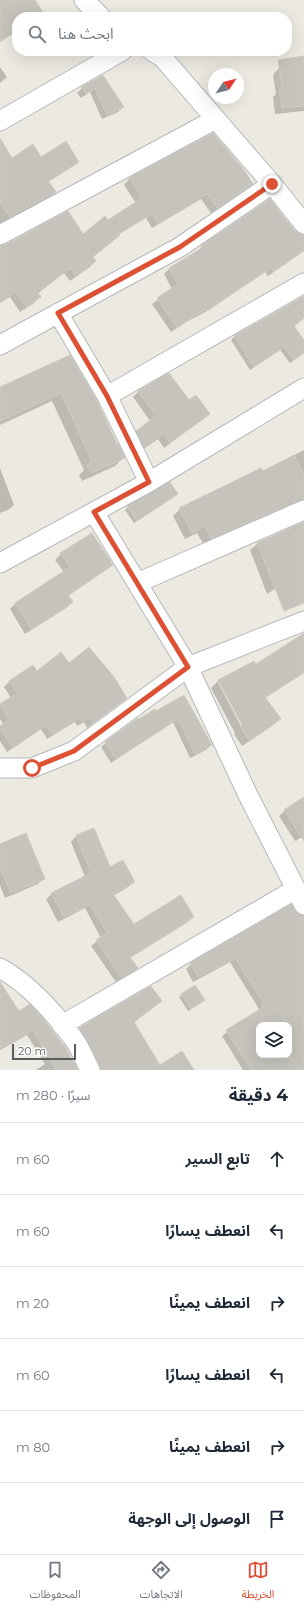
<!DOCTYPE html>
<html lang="ar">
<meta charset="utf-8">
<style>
:root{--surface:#fff;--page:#f6f6f7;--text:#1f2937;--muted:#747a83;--line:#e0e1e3;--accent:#dd5034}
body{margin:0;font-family:Montserrat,"Noto Sans Arabic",sans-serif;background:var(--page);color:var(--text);direction:rtl}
.controls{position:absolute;right:12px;bottom:12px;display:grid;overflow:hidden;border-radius:8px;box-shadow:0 4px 16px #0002}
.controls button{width:36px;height:36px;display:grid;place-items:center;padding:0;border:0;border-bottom:1px solid var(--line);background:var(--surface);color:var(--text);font:20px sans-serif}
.compass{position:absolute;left:208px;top:68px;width:36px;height:36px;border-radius:50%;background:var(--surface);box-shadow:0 4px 16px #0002;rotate:55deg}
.scale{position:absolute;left:12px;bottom:10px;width:64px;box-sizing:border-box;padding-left:4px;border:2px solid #595b60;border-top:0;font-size:11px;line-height:14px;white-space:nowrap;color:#595b60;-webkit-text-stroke:3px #fff;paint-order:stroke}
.stop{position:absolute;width:12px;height:12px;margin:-9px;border:3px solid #dd5034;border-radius:50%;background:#fff}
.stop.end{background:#dd5034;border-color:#fff;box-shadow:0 1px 4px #0008}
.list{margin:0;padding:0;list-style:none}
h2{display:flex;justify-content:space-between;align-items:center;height:52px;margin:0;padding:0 16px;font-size:17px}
h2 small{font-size:13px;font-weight:400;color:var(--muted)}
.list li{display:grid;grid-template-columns:26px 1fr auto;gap:12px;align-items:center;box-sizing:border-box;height:72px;padding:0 16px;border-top:1px solid var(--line)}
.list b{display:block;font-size:15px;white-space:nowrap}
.list em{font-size:13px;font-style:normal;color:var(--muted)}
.icon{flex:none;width:22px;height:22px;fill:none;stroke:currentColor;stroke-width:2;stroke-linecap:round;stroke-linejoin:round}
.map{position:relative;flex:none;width:304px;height:1070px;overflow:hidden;direction:ltr}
.search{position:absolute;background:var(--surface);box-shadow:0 4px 16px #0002;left:12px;right:12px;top:12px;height:44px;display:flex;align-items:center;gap:10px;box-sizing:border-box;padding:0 14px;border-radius:16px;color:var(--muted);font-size:15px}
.sheet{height:484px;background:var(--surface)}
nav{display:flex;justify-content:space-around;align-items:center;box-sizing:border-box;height:56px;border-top:1px solid var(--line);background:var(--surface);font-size:11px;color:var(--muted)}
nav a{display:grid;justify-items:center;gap:2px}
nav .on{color:var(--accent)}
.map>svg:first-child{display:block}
</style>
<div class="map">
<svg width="304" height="1070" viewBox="0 0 304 1070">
<rect width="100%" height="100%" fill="#ebe9e0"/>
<path fill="#0003" fill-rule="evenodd" d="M1 0H34L38 17H17V31L0 42V1Z
M304 64V111L275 114 273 97 276 94 273 75 279 68Z
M0 67 7 77 0 83Z
M102 76 123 107 118 112 102 119 90 92 81 98 77 93 82 88Z
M213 134 252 183 246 189 211 213 201 199 152 228 146 218 119 234 92 257 95 261 90 267 70 281 64 273 37 294 39 297 34 303 20 312 10 297 0 303V247L83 235 136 203 124 185 129 179Z
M0 140 12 159 41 158 77 162 72 167 48 182 55 192 49 198 0 224Z
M270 200 295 232 304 236V251L268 276 265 272 209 310 188 321 171 332 152 304 172 289 164 274 169 269 197 253 201 247Z
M304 297V318L293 327 304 342V353L290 363 280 350 250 370 231 340 235 336Z
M70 357 124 457 115 466 82 481 79 475 84 470 52 401 0 425V388Z
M169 374 189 401 208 414 164 448 158 439 139 452 131 437 151 422 133 397 138 392Z
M304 450V509L204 545 197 533 185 539 173 516 180 509 263 472Z
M0 468 14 505 8 510 0 513Z
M174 497 134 523 125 510 128 507Z
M304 523V570L267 594 250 550 258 543Z
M61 554 112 565 106 570 68 596 72 602 66 608 25 634 10 609 15 604 64 572 55 560Z
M304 634V673L265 698 279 719 272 726 242 746 234 734 235 733 211 688 218 681 254 662 255 666ZM218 682H220L245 729 243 730Z
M69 664 125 698 87 728 84 722 77 726 75 722 47 739 41 729 7 752 0 741V727L4 725 0 719V705L11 698 4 687 9 682 33 667 37 672Z
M184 697 211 745 206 750 190 758 173 722 111 763 101 747 106 743 138 721Z
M304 799V836L295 841 279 816 285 811Z
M94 829 110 869 134 882 128 887 113 896 133 926 193 916 188 922 130 958 137 968 132 973 116 982 91 946 101 938 85 908 58 922 46 899 52 894 85 877 71 842 76 836Z
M0 845 43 879 38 884 5 898 0 885Z
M298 915 304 917V1070H243L222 1036 259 1009 230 962 193 982 186 969 191 964ZM259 1025H289V1055H259Z
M0 984 19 1012 77 1070H36L45 1064 27 1035 0 1050Z
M182 995 204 1000 188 1011 179 997Z
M161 1001 133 1023 160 1066 191 1070H95L75 1033 80 1029Z"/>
<path fill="#c6c3bd" stroke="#cfcbbf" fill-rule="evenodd" d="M0 0H35L46 17H17V30L0 41Z
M304 56V106L282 108 279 89H282L278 60Z
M103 75 124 107 107 115 95 88 86 94 81 87Z
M213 133 242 167 253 184 217 208 207 194 158 223 152 213 119 234 120 235 93 257 96 261 76 276 70 268 38 293 41 297 26 307 16 292 0 302V246L5 245 68 211 83 234 105 216 108 220 142 198 129 178Z
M0 138 12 158 33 144 41 157 66 141 79 162 48 181 56 192 10 217 0 203Z
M270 199 295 231 300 234 304 235V250L273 271 271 268 215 305 194 316 177 328 157 298 178 284 169 268 202 248 201 246Z
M304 296V318L294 326 304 340V353L294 360 284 347 254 367 234 336Z
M70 355 97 401 117 444 118 443 125 458 91 473 87 465 92 461 61 393 0 421V387Z
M169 373 189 400 196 395 210 414 170 443 163 434 144 447 136 431 156 416 138 391Z
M294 455 304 475V499L211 539 205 526 192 533 179 508 261 468 263 471Z
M170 482 178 494 137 521 127 506Z
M304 522V603L284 611 257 543Z
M92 533 113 565 68 595 73 602 31 629 15 603 70 567 60 553Z
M304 633V672L265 697 281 719 249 740 240 726 242 725 218 680 254 661 256 664Z
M89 647 114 677 127 698 93 723 89 717 82 721 80 717 53 735 46 725 13 748 0 729V726L9 720 0 704 17 693 9 681 33 665 37 671 61 652 69 663Z
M184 695 212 745 195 754 178 719 116 759 105 742 138 718 139 719 155 709 156 711Z
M304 797V841L284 810Z
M94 828 110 867 123 860 135 882 113 894 134 924 181 895 194 917 130 957 138 968 121 978 96 940 107 933 90 904 64 917 51 893 91 873 76 835Z
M26 833 45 879 11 893 0 867V844Z
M291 904 298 914 304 916V1070H251L226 1030 262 1008 261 1006 264 1004 235 958 198 977 190 963ZM259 1025H289V1055H259Z
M0 982 19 1011 30 1004 41 1016 66 1048 78 1070H56L33 1030 0 1048Z
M195 985 205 1000 191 1009 181 994Z
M151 986 162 1001 134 1022 160 1065 182 1051 194 1070H101L90 1044 79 1028Z"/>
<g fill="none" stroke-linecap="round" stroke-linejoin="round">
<defs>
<path id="minor" d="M84 0 101 17
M152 51 162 57 272 184 304 224
M0 121 122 51
M0 235 216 119
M58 313 107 396 149 482
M0 345 180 247 272 184
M107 396 304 283
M94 512 188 667 248 795 304 905
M0 563 149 482 304 388
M137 583 304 510
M0 768H32L74 751 188 667 304 621
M0 968C29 984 53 1011 73 1038 80 1047 85 1060 90 1070
M62 1025 296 889"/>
</defs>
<use href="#minor" stroke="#b6b7bc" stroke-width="21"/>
<use href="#minor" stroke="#fff" stroke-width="19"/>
</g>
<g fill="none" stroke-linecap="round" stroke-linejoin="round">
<path stroke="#dd5034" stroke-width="5" d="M32 768 74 751 188 667 94 512 149 482 107 396 58 313 180 247 272 184"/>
</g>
</svg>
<div class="controls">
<button><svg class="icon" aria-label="layers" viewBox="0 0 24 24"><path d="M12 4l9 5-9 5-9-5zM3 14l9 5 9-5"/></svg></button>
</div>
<svg class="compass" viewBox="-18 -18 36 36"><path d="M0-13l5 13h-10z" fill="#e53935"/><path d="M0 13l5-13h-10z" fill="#747a83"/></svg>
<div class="scale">20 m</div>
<div class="stop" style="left:32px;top:768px"></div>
<div class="stop end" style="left:272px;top:184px"></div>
<div class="search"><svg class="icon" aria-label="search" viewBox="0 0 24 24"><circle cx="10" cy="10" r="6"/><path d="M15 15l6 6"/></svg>ابحث هنا</div>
</div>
<section class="sheet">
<h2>4 دقيقة<small>سيرًا · 280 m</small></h2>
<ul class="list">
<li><svg class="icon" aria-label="ahead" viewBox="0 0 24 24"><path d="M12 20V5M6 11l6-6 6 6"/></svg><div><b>تابع السير</b></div><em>60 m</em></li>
<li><svg class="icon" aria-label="left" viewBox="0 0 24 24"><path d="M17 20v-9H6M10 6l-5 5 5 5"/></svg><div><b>انعطف يسارًا</b></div><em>60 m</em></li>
<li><svg class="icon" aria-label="right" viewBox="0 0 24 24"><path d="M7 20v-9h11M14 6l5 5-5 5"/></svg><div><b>انعطف يمينًا</b></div><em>20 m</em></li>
<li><svg class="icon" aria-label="left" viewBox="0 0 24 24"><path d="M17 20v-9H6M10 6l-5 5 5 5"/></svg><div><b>انعطف يسارًا</b></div><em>60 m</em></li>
<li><svg class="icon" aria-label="right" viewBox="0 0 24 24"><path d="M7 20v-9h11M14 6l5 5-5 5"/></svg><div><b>انعطف يمينًا</b></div><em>80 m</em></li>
<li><svg class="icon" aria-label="arrive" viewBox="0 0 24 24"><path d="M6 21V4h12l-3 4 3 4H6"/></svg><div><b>الوصول إلى الوجهة</b></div></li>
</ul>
</section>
<nav>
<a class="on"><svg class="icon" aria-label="map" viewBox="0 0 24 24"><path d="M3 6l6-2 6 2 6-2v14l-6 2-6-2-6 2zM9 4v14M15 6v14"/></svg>الخريطة</a>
<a><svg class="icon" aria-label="directions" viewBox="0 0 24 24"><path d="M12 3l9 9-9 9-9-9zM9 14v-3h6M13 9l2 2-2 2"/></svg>الاتجاهات</a>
<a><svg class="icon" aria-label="saved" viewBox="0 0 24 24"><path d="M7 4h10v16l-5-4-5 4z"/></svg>المحفوظات</a>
</nav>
